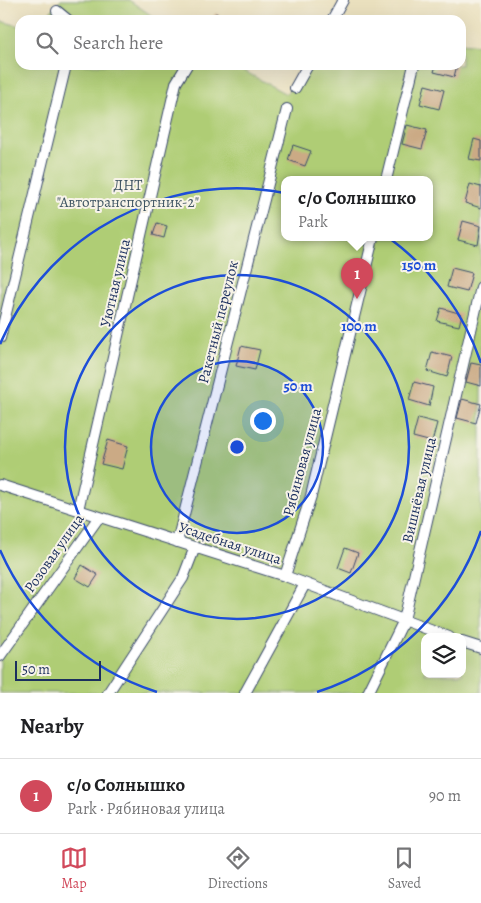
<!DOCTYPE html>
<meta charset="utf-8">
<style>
:root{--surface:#fff;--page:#f6f6f6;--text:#202124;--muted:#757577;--line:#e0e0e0;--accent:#d1495b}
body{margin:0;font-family:Alegreya,serif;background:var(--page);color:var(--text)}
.controls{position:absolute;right:15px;bottom:15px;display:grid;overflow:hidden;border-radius:10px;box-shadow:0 5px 20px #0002}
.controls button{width:45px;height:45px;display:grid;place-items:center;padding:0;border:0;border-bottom:1px solid var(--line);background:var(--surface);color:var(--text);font:25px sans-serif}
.scale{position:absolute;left:15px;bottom:12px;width:86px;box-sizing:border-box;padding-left:5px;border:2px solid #1b2f5e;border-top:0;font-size:14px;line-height:18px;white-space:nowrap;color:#1b2f5e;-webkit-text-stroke:4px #f7f3e8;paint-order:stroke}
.you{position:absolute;left:262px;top:420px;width:18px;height:18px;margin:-12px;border:4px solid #fff;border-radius:50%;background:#1a73e8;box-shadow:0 0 0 8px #1a73e833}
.badge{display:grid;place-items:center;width:32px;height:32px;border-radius:50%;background:var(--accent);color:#fff;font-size:16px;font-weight:700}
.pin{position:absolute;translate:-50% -41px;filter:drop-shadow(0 1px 2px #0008)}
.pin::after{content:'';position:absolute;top:26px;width:18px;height:15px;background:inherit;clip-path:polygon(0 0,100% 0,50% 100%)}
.popup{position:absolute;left:281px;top:176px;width:152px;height:65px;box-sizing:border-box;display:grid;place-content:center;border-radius:10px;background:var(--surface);filter:drop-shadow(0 1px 4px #0005);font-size:16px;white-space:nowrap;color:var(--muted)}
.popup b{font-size:19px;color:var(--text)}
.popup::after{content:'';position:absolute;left:50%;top:100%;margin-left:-10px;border:10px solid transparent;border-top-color:var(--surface)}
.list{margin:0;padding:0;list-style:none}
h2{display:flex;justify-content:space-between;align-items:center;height:65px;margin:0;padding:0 20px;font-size:21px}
h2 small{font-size:16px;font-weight:400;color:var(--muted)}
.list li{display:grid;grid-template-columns:32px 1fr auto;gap:15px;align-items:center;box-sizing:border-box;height:75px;padding:0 20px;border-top:1px solid var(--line)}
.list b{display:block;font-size:19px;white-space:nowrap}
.list p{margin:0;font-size:16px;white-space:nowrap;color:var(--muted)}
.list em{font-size:16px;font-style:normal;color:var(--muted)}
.icon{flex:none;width:28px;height:28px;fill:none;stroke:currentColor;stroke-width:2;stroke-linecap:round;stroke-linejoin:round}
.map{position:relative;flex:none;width:481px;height:693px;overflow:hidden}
.search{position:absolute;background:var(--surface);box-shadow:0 5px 20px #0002;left:15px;right:15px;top:15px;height:55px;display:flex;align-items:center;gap:12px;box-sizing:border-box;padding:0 18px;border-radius:15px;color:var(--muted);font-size:19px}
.sheet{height:140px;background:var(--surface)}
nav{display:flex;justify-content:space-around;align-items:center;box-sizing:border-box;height:70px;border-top:1px solid var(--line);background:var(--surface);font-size:14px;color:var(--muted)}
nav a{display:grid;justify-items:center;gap:2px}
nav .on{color:var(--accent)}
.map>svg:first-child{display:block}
</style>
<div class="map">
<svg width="481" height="693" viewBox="0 0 481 693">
<rect width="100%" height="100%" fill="#f7f3e8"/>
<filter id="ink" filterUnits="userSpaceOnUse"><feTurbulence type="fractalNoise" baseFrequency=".02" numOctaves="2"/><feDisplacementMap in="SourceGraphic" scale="10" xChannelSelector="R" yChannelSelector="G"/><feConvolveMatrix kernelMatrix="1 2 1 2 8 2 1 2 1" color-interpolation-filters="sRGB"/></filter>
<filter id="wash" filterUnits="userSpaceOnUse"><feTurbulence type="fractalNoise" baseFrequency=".0096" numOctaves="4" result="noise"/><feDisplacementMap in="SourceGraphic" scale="20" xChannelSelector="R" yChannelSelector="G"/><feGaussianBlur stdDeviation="1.12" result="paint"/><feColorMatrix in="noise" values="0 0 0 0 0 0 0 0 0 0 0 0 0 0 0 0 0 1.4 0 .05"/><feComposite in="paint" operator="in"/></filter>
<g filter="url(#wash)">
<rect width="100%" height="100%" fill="#eae0be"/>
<path fill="#afcd74" stroke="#657e69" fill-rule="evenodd" d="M61 0H129L158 20H43Z
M0 21 20 26V65H233L286 94 307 65H461V43L481 45V693H0ZM284 180H430V238H284ZM425 637H462V674H425Z"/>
<g id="blocks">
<path fill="#cbaa85" d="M216 13 224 20H210Z
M436 65H457L454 77 434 72Z
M425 85 444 90 439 109 420 104Z
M407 125 427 130 422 149 402 144Z
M474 139 481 141V161L469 159Z
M293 145 311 151 305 166 288 160Z
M470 184 481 187V208L465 203Z
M463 221 481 226 478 245 458 240Z
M157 223 167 226 164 238 153 235Z
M452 268 472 273 467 292 447 287Z
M441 308 462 314 459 326 437 321Z
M241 346 260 350 255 370 236 366Z
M432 352 452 357 447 377 427 371Z
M471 363 481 365V386L466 382Z
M414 382 433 387 429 406 409 400Z
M462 399 481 404 476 423 457 418Z
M418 418 437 423 432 442 413 437Z
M108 440 128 446 122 469 101 464Z
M345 548 358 553 351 573 338 568Z
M82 565 98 575 90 587 75 578Z"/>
</g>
</g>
<g filter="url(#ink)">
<use href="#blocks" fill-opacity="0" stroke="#3a4a6c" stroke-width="1"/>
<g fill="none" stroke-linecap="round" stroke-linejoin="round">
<defs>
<path id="street" d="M57 11 68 20
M332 20 343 0
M295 88 308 65
M386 180 414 65
M0 338 66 65
M0 485 285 576 449 637
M78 510 176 83 187 65
M177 542 287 109
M285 576 311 496 373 238
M462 642 481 648
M0 656 99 517
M108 693 183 578 195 547
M245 693 305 584
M368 693 404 620 481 287"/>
</defs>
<use href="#street" stroke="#3a4a6c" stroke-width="12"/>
<use href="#street" stroke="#fff" stroke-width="10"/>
</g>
</g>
<circle cx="237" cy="447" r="86" fill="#1d4ed8" fill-opacity=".12"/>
<g fill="none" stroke="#1d4ed8" stroke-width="2.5">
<circle cx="237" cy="447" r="86"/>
<circle cx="237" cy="447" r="172"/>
<path d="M481 531A258 258 0 0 1 317 692M157 692A258 258 0 0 1 0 550M0 344A258 258 0 0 1 481 363"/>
</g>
<g text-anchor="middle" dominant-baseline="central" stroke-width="4" stroke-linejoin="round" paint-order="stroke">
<g font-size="15" fill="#405664" stroke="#f7f3e8">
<text x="128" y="185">ДНТ<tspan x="128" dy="17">"Автотранспортник-2"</tspan></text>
</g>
<g font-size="15" fill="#1b2f5e" stroke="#f7f3e8">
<text transform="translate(115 283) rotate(-77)">Уютная улица</text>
<text transform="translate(218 322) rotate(-76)">Ракетный переулок</text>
<text transform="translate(302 462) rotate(-75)">Рябиновая улица</text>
<text transform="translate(419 490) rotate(-77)">Вишнёвая улица</text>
<text transform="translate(230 543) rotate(18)">Усадебная улица</text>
<text transform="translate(54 553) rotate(-55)">Розовая улица</text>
</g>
</g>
<circle cx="237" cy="447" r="8" fill="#1d4ed8" stroke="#f7f3e8" stroke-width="2.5"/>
<g font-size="15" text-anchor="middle" font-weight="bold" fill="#1d4ed8" stroke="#f7f3e8" stroke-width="4" stroke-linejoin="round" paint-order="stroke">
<text x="419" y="270">150 m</text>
<text x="359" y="331">100 m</text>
<text x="298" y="391">50 m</text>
</g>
</svg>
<div class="controls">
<button><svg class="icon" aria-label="layers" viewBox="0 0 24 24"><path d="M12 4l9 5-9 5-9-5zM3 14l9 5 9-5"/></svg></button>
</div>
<div class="scale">50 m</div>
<div class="you"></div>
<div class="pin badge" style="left:357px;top:299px">1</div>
<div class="popup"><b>с/о Солнышко</b>Park</div>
<div class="search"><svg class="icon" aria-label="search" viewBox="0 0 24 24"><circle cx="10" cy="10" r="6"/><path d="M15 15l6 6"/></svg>Search here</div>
</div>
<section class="sheet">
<h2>Nearby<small></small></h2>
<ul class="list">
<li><span class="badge">1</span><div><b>с/о Солнышко</b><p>Park · Рябиновая улица</p></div><em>90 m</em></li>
</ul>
</section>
<nav>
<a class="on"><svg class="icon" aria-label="map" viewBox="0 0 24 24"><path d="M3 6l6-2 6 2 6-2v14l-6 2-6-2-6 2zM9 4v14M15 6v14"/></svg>Map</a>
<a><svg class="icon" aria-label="directions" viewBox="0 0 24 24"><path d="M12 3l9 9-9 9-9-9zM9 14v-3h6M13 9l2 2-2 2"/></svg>Directions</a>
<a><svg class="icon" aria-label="saved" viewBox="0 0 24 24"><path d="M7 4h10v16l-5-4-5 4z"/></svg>Saved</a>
</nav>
